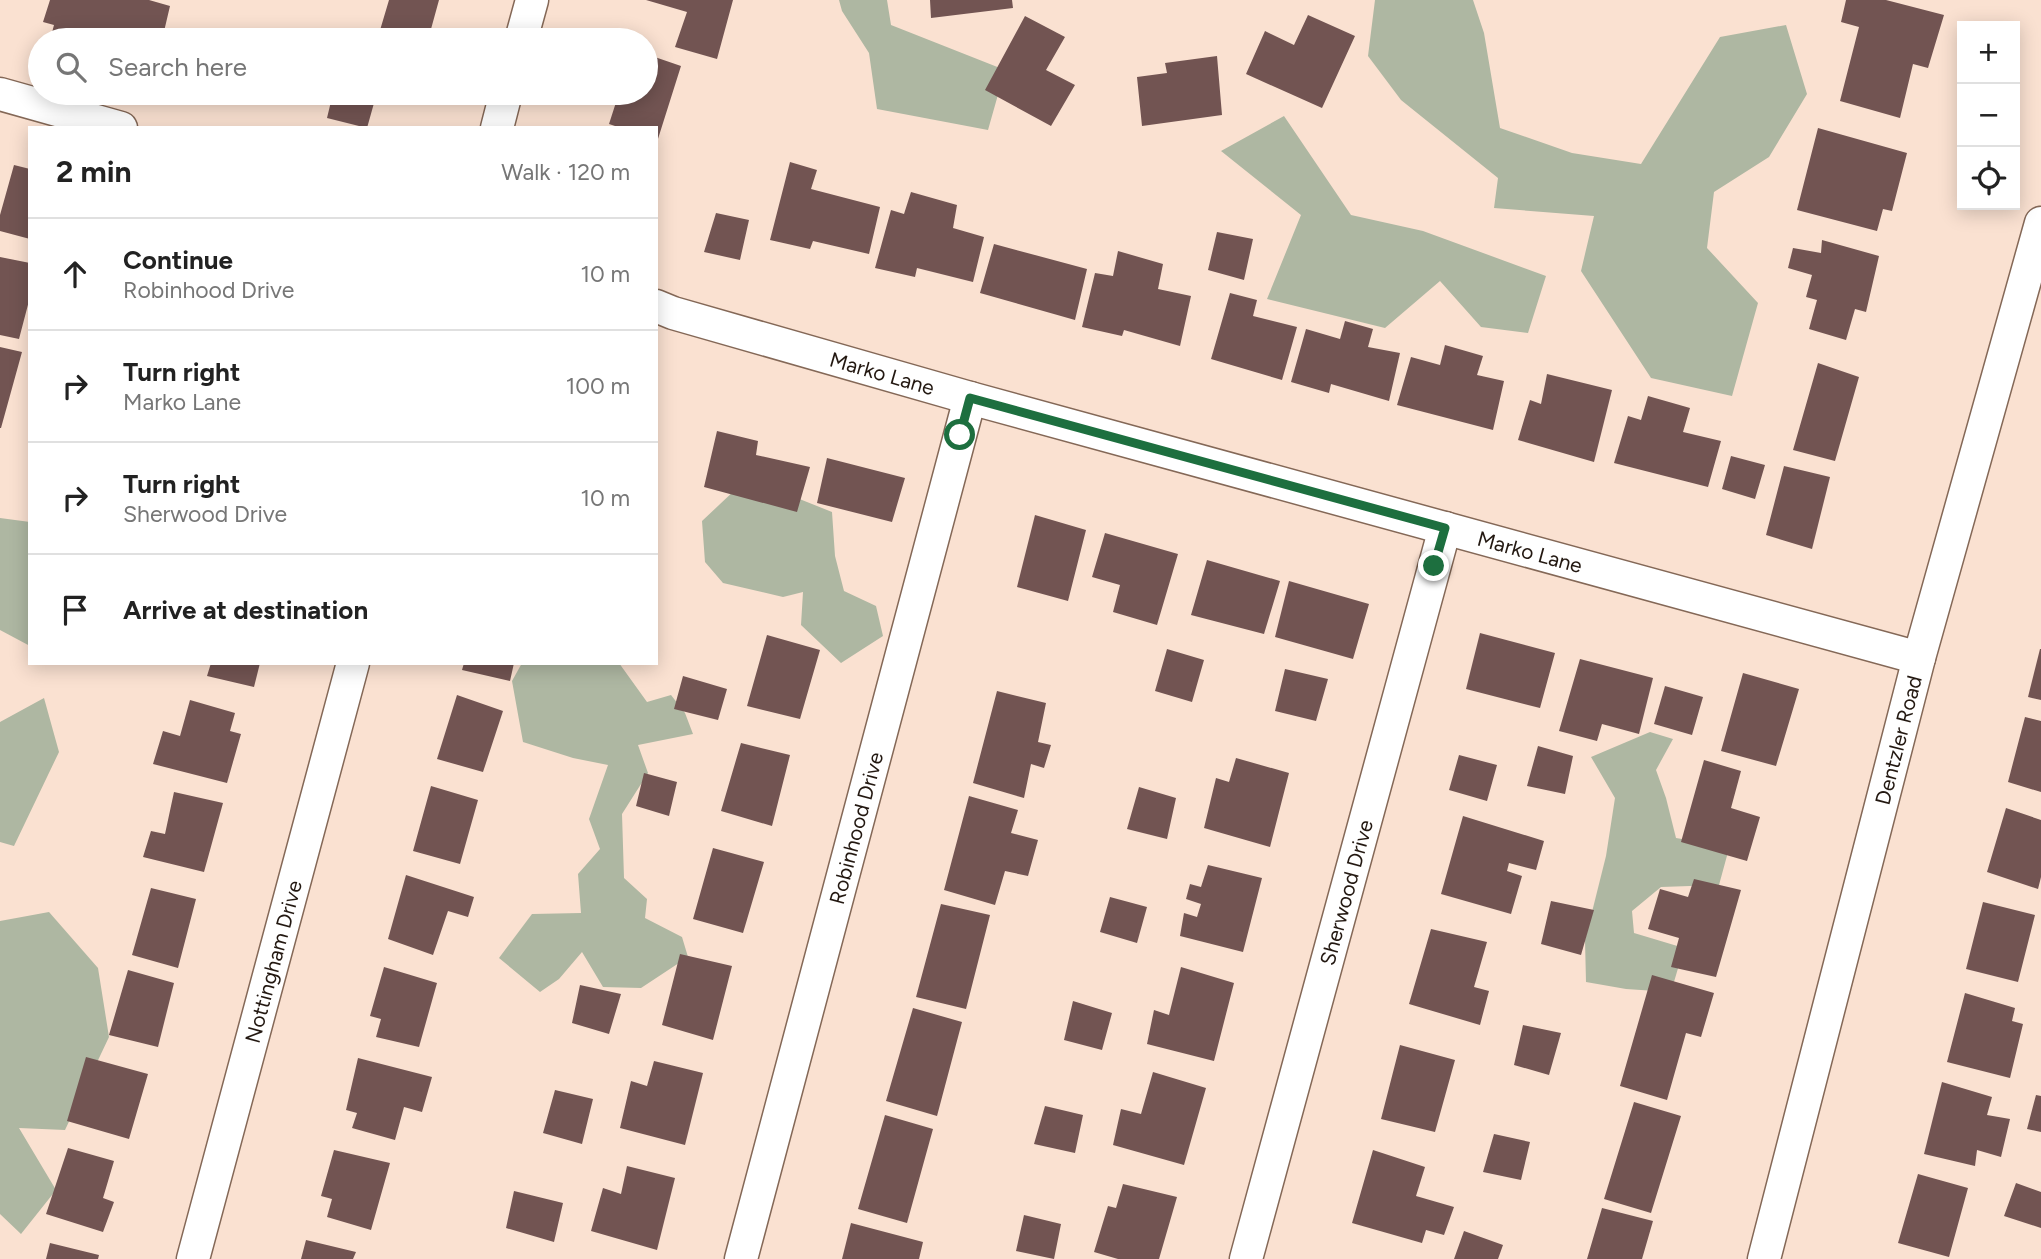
<!DOCTYPE html>
<meta charset="utf-8">
<style>
:root{--surface:#fff;--page:#f2f2f2;--text:#222;--muted:#767676;--line:#e0e0e0}
body{margin:0;font-family:Figtree,sans-serif;background:var(--page);color:var(--text)}
.controls{position:absolute;right:21px;top:21px;display:grid;overflow:hidden;border-radius:0px;box-shadow:0 4px 18px #0003}
.controls button{width:63px;height:63px;display:grid;place-items:center;padding:0;border:0;border-bottom:2px solid var(--line);background:var(--surface);color:var(--text);font:35px sans-serif}
.stop{position:absolute;width:21px;height:21px;margin:-16px;border:5px solid #1d6f3f;border-radius:50%;background:#fff}
.stop.end{background:#1d6f3f;border-color:#fff;box-shadow:0 2px 7px #0008}
.list{margin:0;padding:0;list-style:none}
h2{display:flex;justify-content:space-between;align-items:center;height:91px;margin:0;padding:0 28px;font-size:30px}
h2 small{font-size:23px;font-weight:400;color:var(--muted)}
.list li{display:grid;grid-template-columns:46px 1fr auto;gap:21px;align-items:center;box-sizing:border-box;height:112px;padding:0 28px;border-top:2px solid var(--line)}
.list b{display:block;font-size:26px;white-space:nowrap}
.list p{margin:0;font-size:23px;white-space:nowrap;color:var(--muted)}
.list em{font-size:23px;font-style:normal;color:var(--muted)}
.icon{flex:none;width:38px;height:38px;fill:none;stroke:currentColor;stroke-width:2;stroke-linecap:round;stroke-linejoin:round}
.map{position:relative;flex:none;width:2041px;height:1259px;overflow:hidden}
.search{position:absolute;background:var(--surface);box-shadow:0 4px 18px #0003;left:28px;top:28px;width:630px;height:77px;display:flex;align-items:center;gap:18px;box-sizing:border-box;padding:0 24px;border-radius:38px;color:var(--muted);font-size:26px}
.panel{position:absolute;background:var(--surface);box-shadow:0 4px 18px #0003;left:28px;top:126px;width:630px;height:539px;border-radius:0px}
.map>svg:first-child{display:block}
</style>
<div class="map">
<svg width="2041" height="1259" viewBox="0 0 2041 1259">
<rect width="100%" height="100%" fill="#fae1d1"/>
<path fill="#aeb7a2" d="M839 0H887L891 25 1005 70 988 130 877 109 869 53 842 11Z
M1375 0H1473L1484 33 1500 128 1572 153 1641 164 1720 37 1786 25 1807 94 1769 157 1714 192 1707 248 1758 303 1732 396 1651 378 1581 271 1594 216 1494 208 1498 178 1401 100 1368 56Z
M1284 116 1351 215 1423 231 1546 276 1528 333 1481 327 1440 281 1385 328 1267 299 1301 215 1221 151Z
M736 489 782 492 832 512 835 556 844 591 876 606 883 636 841 663 801 625 803 592 783 597 723 583 705 562 702 521Z
M0 518 30 522V646L0 630Z
M522 663H619L647 702 671 695 685 713 693 734 638 745 648 773 622 814 624 878 647 899 645 918 682 937 688 957 641 988 603 987 582 952 559 979 540 992 499 958 532 914 581 913 578 874 600 849 589 819 608 765 573 758 523 742 512 681Z
M44 698 59 752 14 846 0 842V722Z
M1650 732 1673 739 1656 770 1666 798 1676 838 1706 843 1728 852 1719 885 1661 887 1632 911 1634 933 1684 948 1671 992 1626 989 1586 982 1585 940 1606 856 1615 798 1591 757Z
M49 912 98 968 109 1037 65 1130 19 1128 56 1190 21 1234 0 1214V921Z"/>
<path fill="#725452" d="M50 0H149L170 6 162 40H146L103 30 100 40H50L54 25 43 22Z
M389 0H439L428 40H391L378 37Z
M646 0H733L717 59 675 47 687 12Z
M930 0H1012L1013 8 931 18Z
M1846 0H1886L1944 15 1928 68 1913 64 1900 118 1840 101 1859 27 1841 22Z
M1308 15 1355 36 1322 108 1246 74 1265 31 1294 45Z
M1025 16 1065 37 1046 70 1075 85 1051 126 985 90Z
M646 54 681 66 657 142 656 128H621L609 124 619 93H646Z
M1217 56 1222 115 1142 126 1137 77 1167 73 1165 63Z
M333 93H413L409 105 376 96 367 128 327 118Z
M1818 128 1907 153 1892 211 1883 209 1877 231 1797 210Z
M790 162 817 170 811 189 880 207 869 254 813 241 810 249 770 240Z
M14 165 30 169V239L0 231V215Z
M911 192 957 205 953 228 984 237 973 282 917 268 915 277 875 268 891 210 904 214Z
M716 213 749 220 740 260 704 252Z
M1217 232 1253 239 1244 280 1208 270Z
M1822 240 1879 256 1866 312 1855 309 1846 340 1809 329 1817 300 1806 297 1812 275 1788 268 1793 248 1821 253Z
M994 244 1087 269 1075 320 980 293Z
M1118 251 1163 264 1158 289 1191 296 1180 346 1124 330 1122 336 1082 327 1095 273 1113 276Z
M0 257 30 263V297L19 339 0 335Z
M1230 293 1257 300 1253 316 1297 327 1282 380 1211 359Z
M1345 321 1373 329 1368 347 1400 353 1389 401 1331 384 1329 393 1291 382 1306 329 1340 339Z
M1445 345 1483 356 1477 375 1504 381 1493 430 1397 405 1411 357 1440 365Z
M0 347 22 352 1 428H0Z
M1818 363 1859 377 1835 461 1793 450Z
M1547 374 1612 390 1594 462 1518 440 1530 400 1541 404Z
M1648 396 1690 408 1683 432 1721 441 1708 487 1614 463 1628 416 1641 420Z
M717 431 758 441 756 455 810 467 797 512 704 487Z
M1731 456 1765 465 1755 499 1722 489Z
M827 458 905 478 892 522 817 503Z
M1784 466 1830 477 1812 549 1766 535Z
M1035 515 1086 530 1068 601 1017 587Z
M1105 533 1178 554 1157 625 1113 612 1120 585 1092 577Z
M1207 560 1280 581 1264 634 1191 615Z
M1289 581 1369 604 1353 659 1275 637Z
M1480 633 1555 653 1540 708 1466 689Z
M767 635 820 650 800 719 747 706Z
M1167 649 1204 660 1192 702 1155 691Z
M2040 649H2041V700L2028 697Z
M1580 659 1653 678 1639 734 1602 724 1597 741 1559 731Z
M211 663H260L254 687 207 676Z
M464 663H514L510 681 462 670Z
M1285 669 1328 679 1316 721 1275 711Z
M1743 673 1799 689 1776 766 1721 751Z
M683 676 727 689 718 720 674 709Z
M1665 686 1703 697 1692 735 1654 724Z
M997 691 1046 703 1038 742 1051 745 1044 768 1031 764 1024 798 973 783Z
M457 695 503 711 483 772 437 759Z
M190 700 235 713 230 731 241 734 227 783 153 764 163 731 180 736Z
M2025 717 2041 721V792L2008 782Z
M741 743 790 755 772 826 721 811Z
M1538 746 1573 756 1565 794 1527 786Z
M1459 755 1497 765 1487 801 1449 790Z
M1236 758 1289 773 1270 847 1204 828 1216 778 1229 782Z
M1704 760 1741 771 1731 808 1760 817 1747 861 1681 842Z
M644 773 677 782 669 816 636 806Z
M431 786 478 800 460 864 413 851Z
M1139 787 1176 798 1167 839 1127 829Z
M174 792 223 803 204 872 143 857 151 831 165 834Z
M969 796 1018 810 1011 833 1038 840 1028 876 1005 871 995 905 944 890Z
M2006 808 2041 820V877L2038 889 1987 872Z
M1463 816 1544 841 1536 870 1509 863 1507 871 1522 876 1511 914 1441 894Z
M713 848 764 862 743 933 693 919Z
M1208 865 1262 878 1243 952 1180 936 1184 913 1197 917 1201 904 1186 899 1190 884 1201 887Z
M406 875 474 897 468 917 448 911 433 955 388 939Z
M1694 879 1741 890 1716 977 1671 967 1679 938 1648 929 1660 889 1688 897Z
M151 888 196 899 178 968 132 955Z
M1110 897 1147 907 1137 943 1100 932Z
M1551 901 1594 910 1581 955 1541 944Z
M1983 902 2035 915 2018 982 1966 969Z
M941 904 990 915 966 1009 916 997Z
M1431 929 1487 942 1474 987 1489 991 1480 1025 1409 1004Z
M680 954 732 966 713 1040 662 1025Z
M384 967 437 983 419 1047 376 1037 381 1019 370 1016Z
M1181 967 1234 983 1214 1061 1147 1044 1154 1010 1169 1015Z
M128 970 174 983 158 1047 109 1035Z
M1652 975 1714 993 1701 1037 1686 1033 1667 1100 1620 1086Z
M580 985 621 994 609 1034 572 1023Z
M1965 993 2015 1008 2012 1021 2023 1024 2010 1078 1947 1062Z
M1073 1001 1112 1013 1102 1050 1064 1040Z
M913 1008 962 1022 937 1116 886 1101Z
M1523 1025 1561 1033 1549 1075 1514 1065Z
M1400 1045 1455 1060 1435 1132 1381 1119Z
M86 1057 148 1074 129 1139 67 1121Z
M358 1058 432 1077 422 1112 404 1107 395 1140 352 1128 357 1113 346 1110Z
M654 1061 703 1073 685 1145 620 1128 631 1081 647 1086Z
M1153 1072 1206 1088 1184 1165 1113 1145 1121 1109 1141 1114Z
M1942 1082 1992 1097 1987 1115 2010 1119 2001 1157 1977 1150 1975 1166 1924 1154Z
M555 1090 593 1099 582 1144 543 1133Z
M2036 1095 2041 1096V1132L2027 1129Z
M1634 1102 1681 1116 1651 1213 1604 1199Z
M1045 1106 1083 1115 1075 1153 1034 1144Z
M885 1115 933 1129 907 1223 858 1209Z
M1494 1134 1530 1142 1521 1180 1483 1172Z
M68 1148 114 1161 103 1198 114 1202 103 1232 46 1214Z
M334 1150 390 1163 371 1230 327 1217 332 1199 321 1196Z
M1373 1150 1425 1167 1416 1196 1454 1207 1444 1235 1426 1230 1422 1243 1352 1223Z
M627 1166 675 1178 657 1250 591 1231 603 1188 621 1194Z
M1918 1174 1968 1188 1949 1257 1898 1243Z
M2016 1183 2041 1192V1228L2004 1216Z
M1123 1184 1177 1197 1159 1259H1118L1094 1252 1108 1206 1116 1208Z
M514 1191 563 1203 554 1242 506 1228Z
M1602 1208 1653 1221 1642 1259H1587Z
M1024 1215 1061 1224 1054 1259 1016 1251Z
M851 1223 923 1242 919 1259H842Z
M1464 1231 1503 1245 1498 1259H1454Z
M306 1240 356 1252 353 1259H301Z
M50 1243 99 1255 98 1259H46Z"/>
<g fill="none" stroke-linecap="round" stroke-linejoin="round">
<defs>
<g id="street">
<path d="M521 40 532 0"/>
<path d="M0 94 121 128"/>
<path d="M497 128 506 93"/>
<path id="s1" d="M656 306 673 313 970 398 1919 658"/>
<path id="s2" d="M193 1259 353 663"/>
<path id="s3" d="M741 1259 970 398"/>
<path id="s4" d="M1246 1259 1445 528"/>
<path id="s5" d="M1764 1259 1919 658 2041 223"/>
</g>
</defs>
<use href="#street" stroke="#846857" stroke-width="35"/>
<use href="#street" stroke="#fff" stroke-width="32"/>
</g>
<g fill="none" stroke-linecap="round" stroke-linejoin="round">
<path stroke="#1d6f3f" stroke-width="9" d="M960 435 970 398 1445 528 1434 566"/>
</g>
<g text-anchor="middle" dominant-baseline="central" stroke-width="7" stroke-linejoin="round" paint-order="stroke">
<g font-size="21" fill="#231811" stroke="#fef1e9">
<text stroke="none"><textPath href="#s1" startOffset="236">Marko Lane</textPath></text>
<text stroke="none"><textPath href="#s1" startOffset="908">Marko Lane</textPath></text>
<text stroke="none"><textPath href="#s5" startOffset="536">Dentzler Road</textPath></text>
<text stroke="none"><textPath href="#s3" startOffset="446">Robinhood Drive</textPath></text>
<text stroke="none"><textPath href="#s4" startOffset="380">Sherwood Drive</textPath></text>
<text stroke="none"><textPath href="#s2" startOffset="308">Nottingham Drive</textPath></text>
</g>
</g>
</svg>
<div class="controls">
<button>+</button>
<button>−</button>
<button><svg class="icon" aria-label="locate" viewBox="0 0 24 24"><circle cx="12" cy="12" r="6"/><path d="M12 2v4M12 18v4M2 12h4M18 12h4"/></svg></button>
</div>
<div class="stop" style="left:960px;top:435px"></div>
<div class="stop end" style="left:1434px;top:566px"></div>
<div class="search"><svg class="icon" aria-label="search" viewBox="0 0 24 24"><circle cx="10" cy="10" r="6"/><path d="M15 15l6 6"/></svg>Search here</div>
<section class="panel">
<h2>2 min<small>Walk · 120 m</small></h2>
<ul class="list">
<li><svg class="icon" aria-label="ahead" viewBox="0 0 24 24"><path d="M12 20V5M6 11l6-6 6 6"/></svg><div><b>Continue</b><p>Robinhood Drive</p></div><em>10 m</em></li>
<li><svg class="icon" aria-label="right" viewBox="0 0 24 24"><path d="M7 20v-9h11M14 6l5 5-5 5"/></svg><div><b>Turn right</b><p>Marko Lane</p></div><em>100 m</em></li>
<li><svg class="icon" aria-label="right" viewBox="0 0 24 24"><path d="M7 20v-9h11M14 6l5 5-5 5"/></svg><div><b>Turn right</b><p>Sherwood Drive</p></div><em>10 m</em></li>
<li><svg class="icon" aria-label="arrive" viewBox="0 0 24 24"><path d="M6 21V4h12l-3 4 3 4H6"/></svg><div><b>Arrive at destination</b></div></li>
</ul>
</section>
</div>
